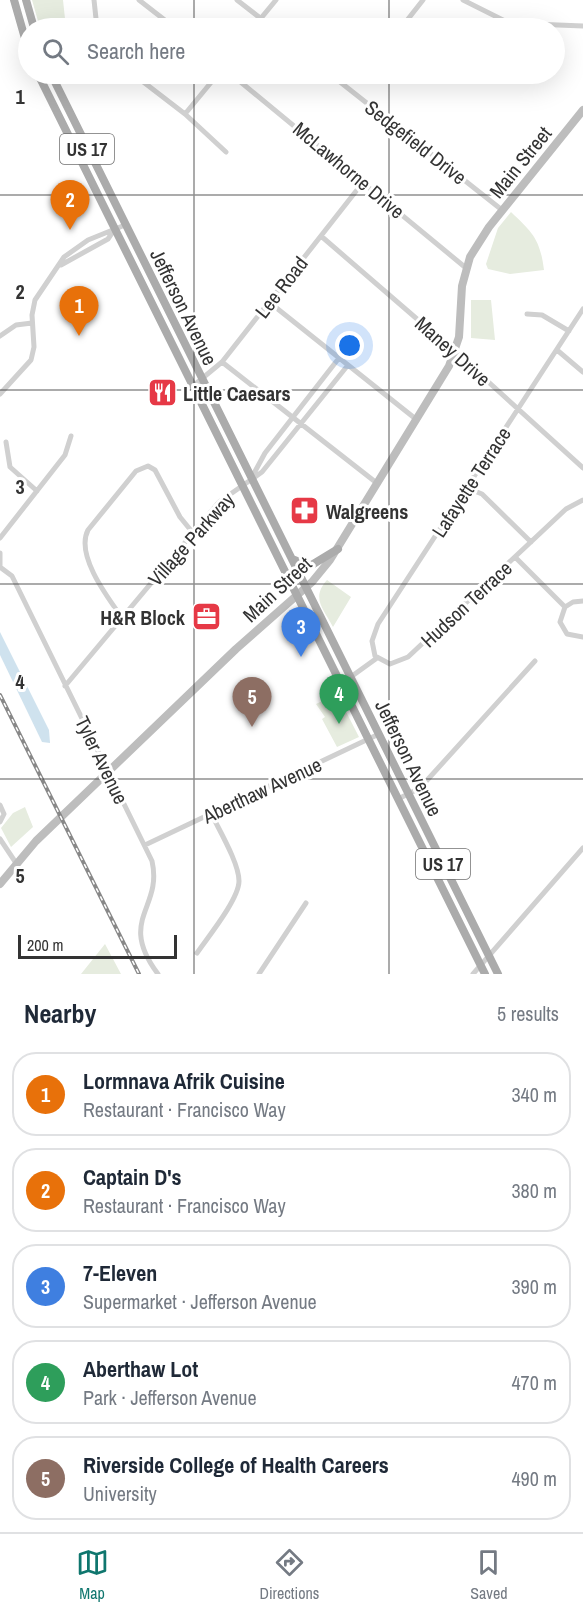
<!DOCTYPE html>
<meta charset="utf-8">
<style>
:root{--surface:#fff;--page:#f2f2f3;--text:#1f2937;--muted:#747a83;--line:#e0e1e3;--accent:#0f766e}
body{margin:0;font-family:"Archivo Narrow",sans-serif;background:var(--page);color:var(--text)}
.scale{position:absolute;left:18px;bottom:15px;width:159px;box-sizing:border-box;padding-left:6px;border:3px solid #333;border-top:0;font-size:16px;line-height:21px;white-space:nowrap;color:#333;-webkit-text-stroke:4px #fff;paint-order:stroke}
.you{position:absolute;left:350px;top:346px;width:21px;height:21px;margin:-15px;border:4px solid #fff;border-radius:50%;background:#1a73e8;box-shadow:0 0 0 9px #1a73e833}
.badge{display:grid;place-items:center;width:39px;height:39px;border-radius:50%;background:var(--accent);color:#fff;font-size:20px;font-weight:700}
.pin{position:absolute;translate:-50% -50px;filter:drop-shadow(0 2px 3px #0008)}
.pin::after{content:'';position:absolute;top:32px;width:21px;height:18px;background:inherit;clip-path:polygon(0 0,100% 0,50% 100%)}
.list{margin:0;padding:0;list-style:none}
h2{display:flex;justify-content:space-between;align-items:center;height:78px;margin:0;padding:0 24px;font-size:26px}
h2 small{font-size:20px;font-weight:400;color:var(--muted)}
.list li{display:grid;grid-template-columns:39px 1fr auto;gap:18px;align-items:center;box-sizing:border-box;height:84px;margin:0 12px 12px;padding:0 12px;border:2px solid var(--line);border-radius:24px}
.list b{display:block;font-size:22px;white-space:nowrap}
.list p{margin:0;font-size:20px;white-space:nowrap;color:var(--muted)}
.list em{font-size:20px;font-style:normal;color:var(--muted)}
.icon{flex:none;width:33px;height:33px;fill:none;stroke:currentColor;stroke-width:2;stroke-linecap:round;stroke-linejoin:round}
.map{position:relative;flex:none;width:583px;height:974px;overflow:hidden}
.search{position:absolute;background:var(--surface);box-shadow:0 6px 24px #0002;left:18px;right:18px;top:18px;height:66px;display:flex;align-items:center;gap:15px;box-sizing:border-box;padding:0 21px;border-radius:33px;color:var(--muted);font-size:22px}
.sheet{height:558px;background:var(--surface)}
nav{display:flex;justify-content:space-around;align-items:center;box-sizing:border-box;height:84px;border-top:2px solid var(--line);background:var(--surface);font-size:16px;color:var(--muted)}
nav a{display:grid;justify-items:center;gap:3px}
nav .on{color:var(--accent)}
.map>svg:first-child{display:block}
</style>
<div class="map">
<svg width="583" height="974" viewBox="0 0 583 974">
<rect width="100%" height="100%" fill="#fff"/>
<path fill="#e6ecdf" d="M32 0H63L66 28H40Z
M511 212C533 233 540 239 544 270L510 274 488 269 486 264 498 228Z
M471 300H491L495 340 471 338Z
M327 580 351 597 333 627C323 608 311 598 327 580Z
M337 694 359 737 337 747 322 719 325 717 316 704Z
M25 807 33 827 11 847 1 828 13 813Z
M105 944 121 974H81Z"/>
<path fill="#cfe2ee" d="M0 632 49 730 50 743 42 742 0 655Z"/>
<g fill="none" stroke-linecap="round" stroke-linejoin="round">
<path stroke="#d0d0d0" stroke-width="5" d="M94 0 97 28
M139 0 175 28
M237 0 273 28
M463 0 509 23 583 26
M253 28 276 0
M401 28 423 0
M494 28 499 19
M133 74 185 114 226 152
M231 74 466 268
M330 74 502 210
M443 74 452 76 459 74
M185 114 218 74
M321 236 461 357 583 468
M61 265 108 239 114 230
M269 302 417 420
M583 309 378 624 372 641 375 656 390 664 408 657 566 509 583 500
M527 314 542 315 569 331
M0 336 16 325 32 323
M557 350 583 372
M222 362 378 484
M193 386 222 362 364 181
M0 394 31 360 34 347 32 315 35 300 64 257 88 240 125 225
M6 442 10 467 37 491
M252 477 265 453 339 358
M467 488 482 494 531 542
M0 538 65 455 71 436
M0 553V567L12 576 152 861C163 909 117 919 158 974
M515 557 565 607
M583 601 573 602 565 607 560 622 567 634 583 637
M123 619C108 598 75 555 88 530L136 471 148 466 155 470 180 517 193 533
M341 684 377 658
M65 686 219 502 262 472 348 365
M398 799 420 788 535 661
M0 805 4 814 0 822
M0 839 16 863
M145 845 379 734
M197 953C208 937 239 899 239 881 239 863 219 830 211 813
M259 974 306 903
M473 974 583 848"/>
<path stroke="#bdbdbd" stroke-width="8" d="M0 884 36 841 236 649 312 582 330 560 449 366 459 337 462 286 470 257 489 227 583 110"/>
<path stroke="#ababab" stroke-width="8" d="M14 0 28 49
M26 0 34 28
M38 74 485 974
M51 74 498 974
M292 559 310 566 338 549"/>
<defs>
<path id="rail" d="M0 695 139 974"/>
</defs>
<use href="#rail" stroke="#888" stroke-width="4"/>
<use href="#rail" stroke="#fff" stroke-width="1.5" stroke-dasharray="4.5" stroke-linecap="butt"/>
</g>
<path fill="none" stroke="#333" stroke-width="1.5" stroke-opacity="0.55" d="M194 0V28M389 0V28M194 74V974M389 74V974M0 195H583M0 390H583M0 584H583M0 779H583"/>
<defs>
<symbol id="restaurant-square" viewBox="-11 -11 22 22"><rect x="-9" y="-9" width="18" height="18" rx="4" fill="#e63946" stroke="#fff"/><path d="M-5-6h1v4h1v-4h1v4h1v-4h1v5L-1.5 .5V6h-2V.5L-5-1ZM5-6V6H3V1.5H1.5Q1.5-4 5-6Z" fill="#fff"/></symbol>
<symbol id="pharmacy-square" viewBox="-11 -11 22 22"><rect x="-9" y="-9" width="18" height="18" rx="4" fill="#e63946" stroke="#fff"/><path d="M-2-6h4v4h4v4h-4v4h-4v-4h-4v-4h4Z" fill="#fff"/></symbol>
<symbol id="office-square" viewBox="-11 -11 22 22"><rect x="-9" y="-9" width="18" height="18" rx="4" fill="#e63946" stroke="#fff"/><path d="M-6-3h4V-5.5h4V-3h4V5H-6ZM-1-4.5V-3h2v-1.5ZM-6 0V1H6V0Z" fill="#fff"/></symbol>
</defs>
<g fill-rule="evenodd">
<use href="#restaurant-square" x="146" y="376" width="33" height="33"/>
<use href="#pharmacy-square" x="288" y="494" width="33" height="33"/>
<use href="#office-square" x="190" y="600" width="33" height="33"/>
</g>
<g text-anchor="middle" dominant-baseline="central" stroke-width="6" stroke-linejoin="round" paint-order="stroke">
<g fill="#fff" stroke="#707070" stroke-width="1.5">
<rect x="60" y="134" width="54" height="30" rx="4.5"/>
<rect x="416" y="849" width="54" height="30" rx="4.5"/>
</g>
<g font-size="18" font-weight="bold" fill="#333">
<text x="87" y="149">US 17</text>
<text x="443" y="864">US 17</text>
</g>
<g font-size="20" fill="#333" stroke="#fff">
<text transform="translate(416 142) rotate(38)">Sedgefield Drive</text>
<text transform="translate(520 162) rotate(-51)">Main Street</text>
<text transform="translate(349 170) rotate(40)">McLawhorne Drive</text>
<text transform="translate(281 287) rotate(-52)">Lee Road</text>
<text transform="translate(184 307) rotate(64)">Jefferson Avenue</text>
<text transform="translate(453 351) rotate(42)">Maney Drive</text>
<text transform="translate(471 482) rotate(-57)">Lafayette Terrace</text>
<text transform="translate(191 539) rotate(-48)">Village Parkway</text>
<text transform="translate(277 589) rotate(-43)">Main Street</text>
<text transform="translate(466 604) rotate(-43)">Hudson Terrace</text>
<text transform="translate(409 758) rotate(64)">Jefferson Avenue</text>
<text transform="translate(102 760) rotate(64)">Tyler Avenue</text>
<text transform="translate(262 790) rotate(-25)">Aberthaw Avenue</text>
</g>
<g font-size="20" font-weight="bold" fill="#333" stroke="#fff" text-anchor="start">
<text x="183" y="393">Little Caesars</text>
<text x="326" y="511">Walgreens</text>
<text x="185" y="617" text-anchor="end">H&amp;R Block</text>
</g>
</g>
<g font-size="20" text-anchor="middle" font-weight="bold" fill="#333" stroke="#fff" stroke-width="6" stroke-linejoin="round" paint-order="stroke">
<text x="20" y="104">1</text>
<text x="20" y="299">2</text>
<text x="20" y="494">3</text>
<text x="20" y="689">4</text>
<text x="20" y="883">5</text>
</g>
</svg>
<div class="scale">200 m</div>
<div class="you"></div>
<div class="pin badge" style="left:79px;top:336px;background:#e8710a">1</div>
<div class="pin badge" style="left:70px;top:230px;background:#e8710a">2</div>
<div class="pin badge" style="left:301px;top:657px;background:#3f7fe0">3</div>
<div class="pin badge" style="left:339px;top:724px;background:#2e9e5b">4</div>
<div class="pin badge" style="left:252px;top:727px;background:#8d6e63">5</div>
<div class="search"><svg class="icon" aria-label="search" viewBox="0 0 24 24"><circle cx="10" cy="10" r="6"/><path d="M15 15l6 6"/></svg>Search here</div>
</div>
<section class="sheet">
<h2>Nearby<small>5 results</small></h2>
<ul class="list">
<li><span class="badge" style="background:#e8710a">1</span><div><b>Lormnava Afrik Cuisine</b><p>Restaurant · Francisco Way</p></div><em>340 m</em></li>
<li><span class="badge" style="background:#e8710a">2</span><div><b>Captain D's</b><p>Restaurant · Francisco Way</p></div><em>380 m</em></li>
<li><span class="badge" style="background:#3f7fe0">3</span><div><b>7-Eleven</b><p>Supermarket · Jefferson Avenue</p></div><em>390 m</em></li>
<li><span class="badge" style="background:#2e9e5b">4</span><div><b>Aberthaw Lot</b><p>Park · Jefferson Avenue</p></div><em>470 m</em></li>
<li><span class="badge" style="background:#8d6e63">5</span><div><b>Riverside College of Health Careers</b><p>University</p></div><em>490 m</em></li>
</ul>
</section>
<nav>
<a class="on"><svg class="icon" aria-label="map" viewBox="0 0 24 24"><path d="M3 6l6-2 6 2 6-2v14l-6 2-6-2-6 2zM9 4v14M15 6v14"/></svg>Map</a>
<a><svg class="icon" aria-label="directions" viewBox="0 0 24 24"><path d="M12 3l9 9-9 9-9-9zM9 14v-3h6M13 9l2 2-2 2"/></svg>Directions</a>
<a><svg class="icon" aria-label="saved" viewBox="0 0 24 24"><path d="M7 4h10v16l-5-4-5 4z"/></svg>Saved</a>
</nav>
